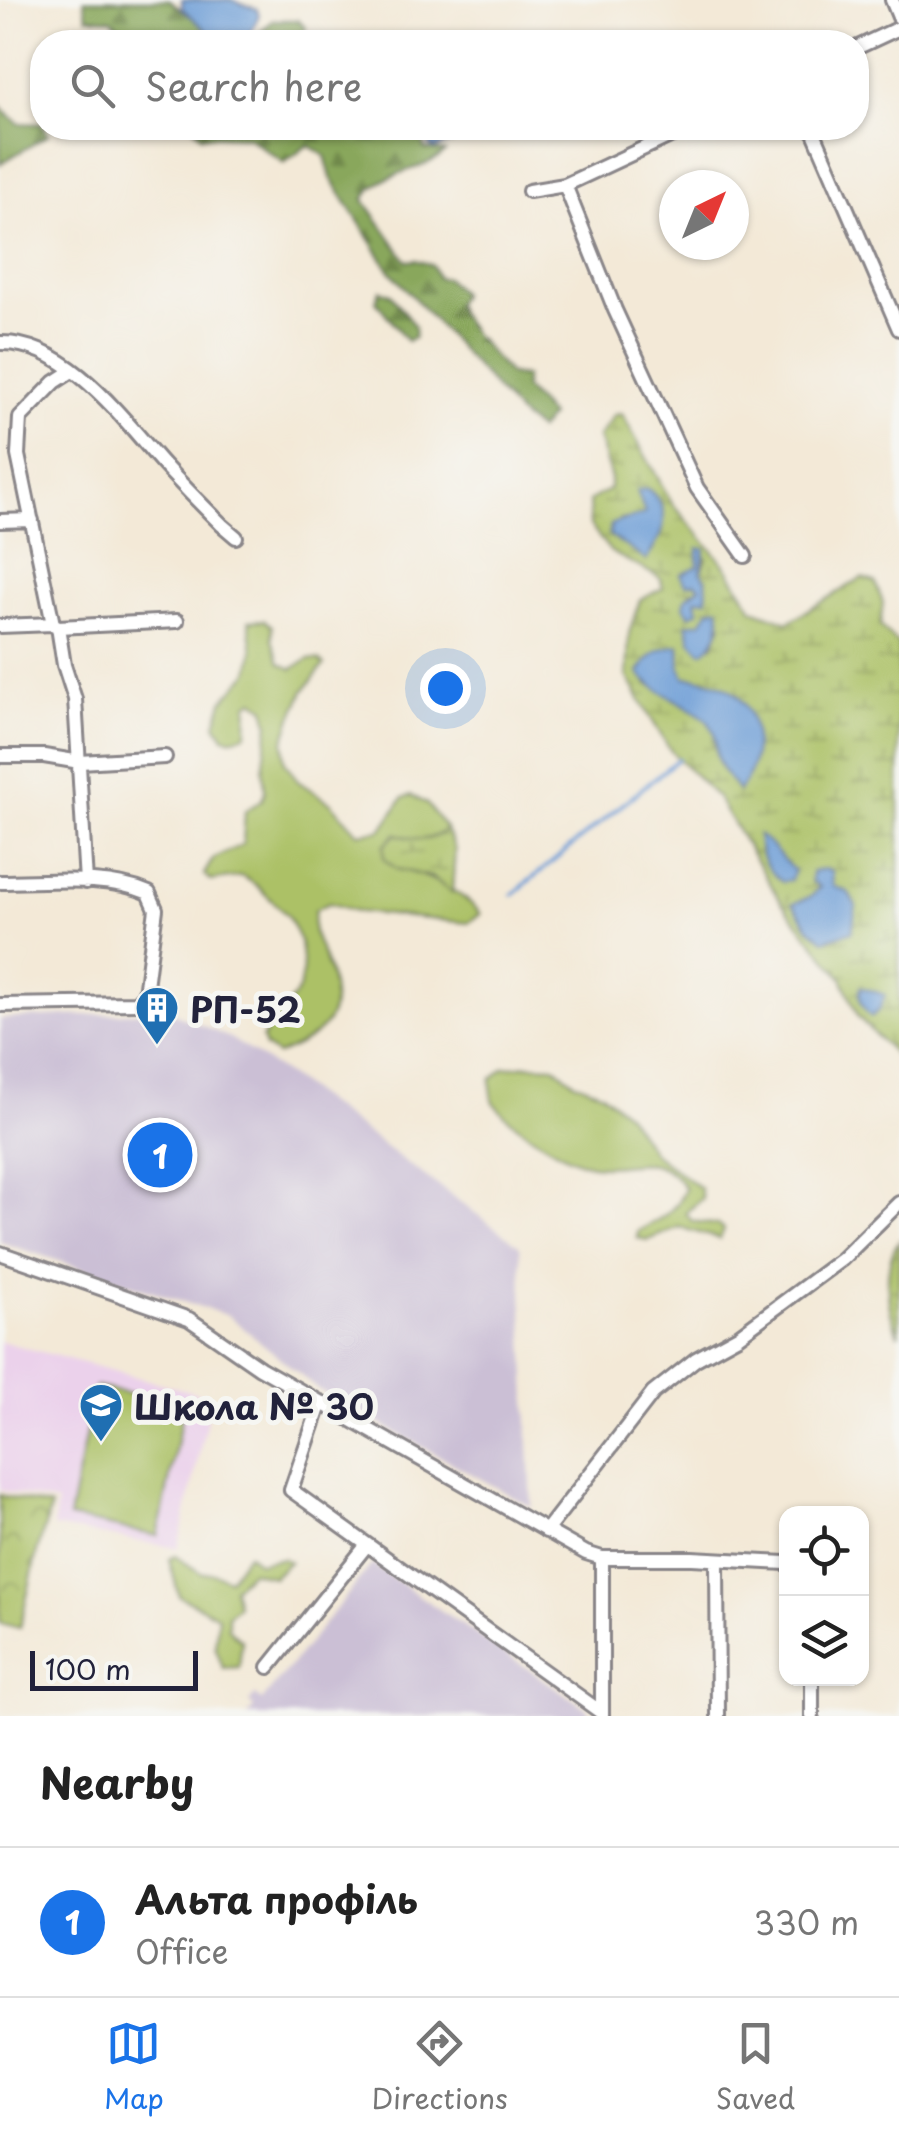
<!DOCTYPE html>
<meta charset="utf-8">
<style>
:root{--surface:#fff;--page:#f2f2f2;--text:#222;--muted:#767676;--line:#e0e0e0;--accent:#1a73e8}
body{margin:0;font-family:"Playpen Sans",sans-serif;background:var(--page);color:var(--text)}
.controls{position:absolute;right:30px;bottom:30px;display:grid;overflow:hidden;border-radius:20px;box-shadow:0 2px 8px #0004}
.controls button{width:90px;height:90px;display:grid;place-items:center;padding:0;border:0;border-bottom:2px solid var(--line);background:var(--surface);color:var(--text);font:50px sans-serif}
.compass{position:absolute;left:659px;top:170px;width:90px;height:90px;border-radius:50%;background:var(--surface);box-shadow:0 2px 8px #0004;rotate:43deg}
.scale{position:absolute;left:30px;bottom:25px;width:168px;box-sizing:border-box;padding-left:10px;border:5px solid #22223b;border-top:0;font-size:28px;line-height:35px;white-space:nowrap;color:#22223b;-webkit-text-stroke:8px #f6f6f2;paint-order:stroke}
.you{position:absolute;left:445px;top:688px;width:35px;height:35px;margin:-25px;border:8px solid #fff;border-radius:50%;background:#1a73e8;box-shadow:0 0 0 15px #1a73e833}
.badge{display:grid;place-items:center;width:65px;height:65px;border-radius:50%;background:var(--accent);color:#fff;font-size:32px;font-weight:700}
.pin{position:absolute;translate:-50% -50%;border:5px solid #fff;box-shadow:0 2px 10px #0006}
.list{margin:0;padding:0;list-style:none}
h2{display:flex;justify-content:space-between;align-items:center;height:130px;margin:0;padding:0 40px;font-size:42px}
h2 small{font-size:32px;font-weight:400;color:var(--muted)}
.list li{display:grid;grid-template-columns:65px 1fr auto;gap:30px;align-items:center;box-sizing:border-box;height:150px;padding:0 40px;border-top:2px solid var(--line)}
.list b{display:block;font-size:38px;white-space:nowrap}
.list p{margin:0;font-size:32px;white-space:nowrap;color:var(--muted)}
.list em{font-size:32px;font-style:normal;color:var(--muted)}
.icon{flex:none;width:55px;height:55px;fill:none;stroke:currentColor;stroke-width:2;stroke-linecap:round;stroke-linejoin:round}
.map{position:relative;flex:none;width:899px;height:1716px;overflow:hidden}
.search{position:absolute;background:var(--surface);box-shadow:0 2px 8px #0004;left:30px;right:30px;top:30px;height:110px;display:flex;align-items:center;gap:25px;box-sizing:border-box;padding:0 35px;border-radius:40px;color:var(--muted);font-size:38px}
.sheet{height:280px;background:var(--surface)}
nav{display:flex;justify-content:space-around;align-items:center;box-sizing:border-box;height:140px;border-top:2px solid var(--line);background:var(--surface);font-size:28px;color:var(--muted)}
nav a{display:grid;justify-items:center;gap:5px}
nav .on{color:var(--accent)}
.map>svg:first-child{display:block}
</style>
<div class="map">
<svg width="899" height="1716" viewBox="0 0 899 1716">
<defs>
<pattern id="forest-firs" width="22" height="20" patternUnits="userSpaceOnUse" patternTransform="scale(2.5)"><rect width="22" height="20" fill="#89a75b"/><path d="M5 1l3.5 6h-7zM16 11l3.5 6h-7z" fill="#70884c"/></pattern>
<pattern id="wetland-marsh" width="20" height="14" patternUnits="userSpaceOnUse" patternTransform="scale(2.5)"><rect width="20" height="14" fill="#acc166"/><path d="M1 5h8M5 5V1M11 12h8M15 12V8" fill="none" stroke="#8c9c55"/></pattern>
<pattern id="park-crowns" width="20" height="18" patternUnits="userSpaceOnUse" patternTransform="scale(2.5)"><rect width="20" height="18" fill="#acc166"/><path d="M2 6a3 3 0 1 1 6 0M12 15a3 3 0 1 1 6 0" fill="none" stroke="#8c9c55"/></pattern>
</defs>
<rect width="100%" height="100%" fill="#f6f6f2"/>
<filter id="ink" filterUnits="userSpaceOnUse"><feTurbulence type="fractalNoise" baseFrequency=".01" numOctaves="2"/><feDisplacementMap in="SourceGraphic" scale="20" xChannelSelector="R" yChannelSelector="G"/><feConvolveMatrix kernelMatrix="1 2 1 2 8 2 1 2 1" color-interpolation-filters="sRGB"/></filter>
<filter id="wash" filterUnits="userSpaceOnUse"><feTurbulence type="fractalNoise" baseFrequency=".0048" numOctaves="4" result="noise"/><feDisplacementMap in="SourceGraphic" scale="40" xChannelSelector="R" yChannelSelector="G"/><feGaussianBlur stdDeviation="2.25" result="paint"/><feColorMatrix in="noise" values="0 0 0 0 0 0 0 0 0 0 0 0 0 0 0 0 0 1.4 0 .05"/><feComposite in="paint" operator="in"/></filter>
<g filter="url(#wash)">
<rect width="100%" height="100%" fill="#f3e9d7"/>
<path fill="#ebd1eb" d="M0 1341 212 1397 178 1548 53 1527 57 1503 0 1490Z"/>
<path fill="#cbbfd5" d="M169 1011 230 1038 289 1076 520 1246 532 1507 319 1390 229 1316 0 1242V1019Z
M372 1564 589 1710 588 1716H248L254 1707 249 1703 255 1695 262 1701Z"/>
<path fill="#acc166" stroke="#677250" stroke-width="2.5" d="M264 620 272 626V640L280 663 292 669 309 659 319 660 324 665 304 691 292 717 284 741 285 762 298 781 331 803 358 833 381 830 403 798 411 795 427 804 446 829C430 844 415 840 396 834L397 869C424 873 465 893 481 914L468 923 360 912 329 903 315 910C310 936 317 939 325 961 346 1016 327 1034 277 1055L265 1047 262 1038 299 990 303 968 300 941 287 915 256 885 242 876 211 881 204 874 213 859 243 844 245 811 262 800 265 791 263 770 269 723 265 708 254 700 248 704 247 733C239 737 233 740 224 737L216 724 223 701 249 672 253 652 249 621Z
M527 1065 554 1066 576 1083 601 1092 627 1114 653 1153 700 1188 702 1198 686 1213 692 1221 718 1225 724 1229 720 1239 679 1227 648 1240 637 1238 638 1231C659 1220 677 1211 685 1188 656 1147 630 1171 592 1165 568 1161 506 1123 494 1102 490 1096 491 1086 491 1079L504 1068Z
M95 1387 184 1405 158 1536 69 1518Z
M247 1554 259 1563 282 1558 289 1562 273 1577 251 1571 233 1588 237 1605 228 1615V1628L242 1641 239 1667 223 1668 215 1646 218 1616 179 1596 169 1559 175 1556 201 1573H213L229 1579Z"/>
<path fill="url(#forest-firs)" stroke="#56644b" stroke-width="2.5" d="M84 0H169L201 24 216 42H133V39L111 19 87 17Z
M273 20H298L306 28 299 42H250Z
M0 106 18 123 42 124 48 135 0 164Z
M194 128H434L424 140V149L445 152C425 172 377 171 364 200L407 261 416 260 432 265 438 278H446L461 293 455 304C465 331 491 351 509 374L525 377 524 388 550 416 539 430 522 418 390 271 331 178 325 156 308 145 284 163 248 137 201 135Z
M380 290 391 294 415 327 414 338 407 341 376 301Z"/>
<path fill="url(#wetland-marsh)" stroke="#677250" stroke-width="2.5" fill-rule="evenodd" d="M622 414 672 503 726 566 753 609 788 622 862 578 875 582 883 603 880 626 899 645V1059L859 1018 842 978 782 903 718 799 670 750 643 705 627 676 629 633 640 600 663 588 660 578 611 552 590 526 589 501 610 489V475L598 437 614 415ZM645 513V560L619 520 635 518ZM707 557 701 572 706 579 707 599H696L695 603 690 593 700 587 686 571 693 570ZM701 622 722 624 713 646 688 624ZM679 646 680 667 685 677 726 687 737 790C730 779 719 769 717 755 716 748 719 744 717 738 710 712 670 692 647 684ZM831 872 833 886 809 928 794 904 812 896Z
M446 829 455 850 452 893 431 877 397 869 384 859V845L396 834C415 840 430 844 446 829Z
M899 1241V1335C886 1310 882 1265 899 1241Z"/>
<path fill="url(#park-crowns)" stroke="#677250" stroke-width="2.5" d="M0 1495 51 1507 37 1552 20 1628 0 1623Z"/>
<path fill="#6c9cd6" stroke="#475f88" stroke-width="2.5" d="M182 0H231L257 9 259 15 248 40 219 42 182 8Z
M439 128H475V129L464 138 434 149 429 145 431 136Z
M648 489C675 511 663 536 646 560L609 535 611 525C622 518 633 520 645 513L637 490Z
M698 548 705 549 701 572 706 579 707 599H696L698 611 690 615 684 606 686 598 700 587 696 583 686 584 681 574 698 566Z
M719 607C722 625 719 642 702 652L691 640 687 624 701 622 710 609Z
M679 645 680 667 685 677C698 678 713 681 724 686 762 703 763 765 738 791 730 779 720 770 717 756 714 741 718 731 705 719 686 702 651 691 639 673 650 654 657 648 679 645Z
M758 835C772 842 781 860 794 870L791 880 782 882C765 868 760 857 758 835Z
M825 869 832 872 833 886 848 892 856 906 852 931 824 940 809 927 793 904 812 896 820 887 812 881V872Z
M861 987 885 995 879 1010 871 1017C863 1008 857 999 861 987Z"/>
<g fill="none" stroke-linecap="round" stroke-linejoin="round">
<path stroke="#6c9cd6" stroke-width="4" d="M512 895 678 759"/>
</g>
</g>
<g filter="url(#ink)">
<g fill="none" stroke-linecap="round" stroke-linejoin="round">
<defs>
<path id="minor" d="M892 0 899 17
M856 48 899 28
M812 128 899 329
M565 185 615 310 697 488 745 556
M529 191 565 185 687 128
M0 343C67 341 123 419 163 464 182 485 202 505 222 525L236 537
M72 371 55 382 20 418 18 455 53 624 58 627 64 665 75 699 86 882
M0 521 32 520
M0 626 53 624
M58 627 177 621
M0 756H44L80 762 165 757
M0 882C47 882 105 874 149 893L156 909 145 994 136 1003 0 1005
M0 1253 189 1319 260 1368 586 1553 602 1558H692L786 1563
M321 1402 291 1490 602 1713
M546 1531 653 1393 696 1359 738 1336 842 1259 899 1203
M602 1558V1715
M717 1561 718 1716
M269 1667 366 1546
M812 1678V1716"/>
</defs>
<use href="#minor" stroke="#8a8689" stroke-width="18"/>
<use href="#minor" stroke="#fff" stroke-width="12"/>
</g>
</g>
<defs>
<symbol id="building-pin" viewBox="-11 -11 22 30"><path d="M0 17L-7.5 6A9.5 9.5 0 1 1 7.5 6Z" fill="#1f6fb2" stroke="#f6f6f2"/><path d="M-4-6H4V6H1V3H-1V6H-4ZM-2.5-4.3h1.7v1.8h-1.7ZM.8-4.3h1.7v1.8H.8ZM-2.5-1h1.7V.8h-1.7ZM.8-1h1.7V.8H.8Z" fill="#fff"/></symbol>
<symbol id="school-pin" viewBox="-11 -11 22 30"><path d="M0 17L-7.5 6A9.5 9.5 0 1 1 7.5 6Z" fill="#1f6fb2" stroke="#f6f6f2"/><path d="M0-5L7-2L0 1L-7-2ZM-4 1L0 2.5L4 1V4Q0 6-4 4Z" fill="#fff"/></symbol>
</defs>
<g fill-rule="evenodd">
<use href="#building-pin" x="132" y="983" width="50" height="68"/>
<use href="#school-pin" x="76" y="1380" width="50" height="68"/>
</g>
<g text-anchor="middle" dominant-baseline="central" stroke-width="10" stroke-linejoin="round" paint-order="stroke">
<g font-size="35" font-weight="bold" fill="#22223b" stroke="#f6f6f2" text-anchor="start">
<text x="190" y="1008">РП-52</text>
<text x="134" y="1405">Школа № 30</text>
</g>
</g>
</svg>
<div class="controls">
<button><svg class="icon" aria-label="locate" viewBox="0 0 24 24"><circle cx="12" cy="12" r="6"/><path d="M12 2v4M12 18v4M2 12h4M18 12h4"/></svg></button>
<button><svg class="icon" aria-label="layers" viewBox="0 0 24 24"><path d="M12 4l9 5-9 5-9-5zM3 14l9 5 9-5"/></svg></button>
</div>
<svg class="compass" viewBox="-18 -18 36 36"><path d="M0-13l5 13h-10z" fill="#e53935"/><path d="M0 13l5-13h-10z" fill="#767676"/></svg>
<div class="scale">100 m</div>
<div class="you"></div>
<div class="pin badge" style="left:160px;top:1155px">1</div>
<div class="search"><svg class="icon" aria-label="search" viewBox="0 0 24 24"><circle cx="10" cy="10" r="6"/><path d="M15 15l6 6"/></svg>Search here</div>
</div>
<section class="sheet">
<h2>Nearby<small></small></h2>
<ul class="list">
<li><span class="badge">1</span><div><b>Альта профіль</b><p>Office</p></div><em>330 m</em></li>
</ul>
</section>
<nav>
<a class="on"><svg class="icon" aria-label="map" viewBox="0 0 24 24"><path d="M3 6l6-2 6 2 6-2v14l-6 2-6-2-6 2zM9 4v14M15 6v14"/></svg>Map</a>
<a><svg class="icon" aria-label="directions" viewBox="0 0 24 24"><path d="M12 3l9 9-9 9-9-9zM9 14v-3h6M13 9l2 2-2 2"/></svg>Directions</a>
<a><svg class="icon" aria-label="saved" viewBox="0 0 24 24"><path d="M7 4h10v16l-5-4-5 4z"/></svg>Saved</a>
</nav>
